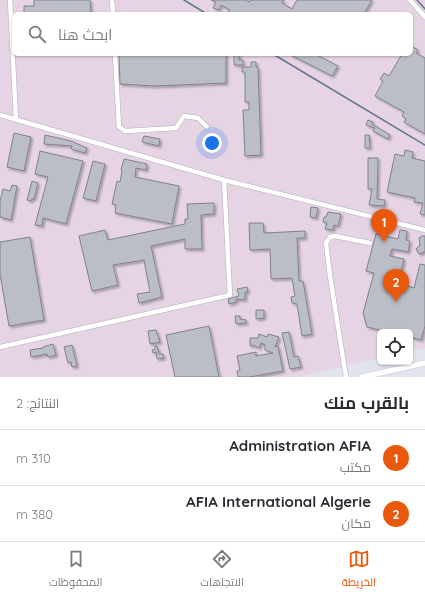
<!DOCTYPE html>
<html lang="ar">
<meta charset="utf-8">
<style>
:root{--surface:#fff;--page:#f7f7f7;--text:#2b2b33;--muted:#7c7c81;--line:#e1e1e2;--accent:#ea580c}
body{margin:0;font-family:Quicksand,Cairo,sans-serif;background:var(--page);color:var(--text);direction:rtl}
.controls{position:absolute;right:12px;bottom:12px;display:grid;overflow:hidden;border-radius:6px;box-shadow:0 1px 3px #0004}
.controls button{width:36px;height:36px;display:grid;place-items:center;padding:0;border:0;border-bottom:1px solid var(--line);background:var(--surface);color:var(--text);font:20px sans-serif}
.you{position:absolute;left:212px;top:143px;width:14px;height:14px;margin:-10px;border:3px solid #fff;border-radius:50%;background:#1a73e8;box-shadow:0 0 0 6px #1a73e833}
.badge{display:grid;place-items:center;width:26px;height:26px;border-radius:50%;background:var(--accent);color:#fff;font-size:13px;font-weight:700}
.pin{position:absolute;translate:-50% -33px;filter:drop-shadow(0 1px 2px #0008)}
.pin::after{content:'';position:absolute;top:21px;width:14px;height:12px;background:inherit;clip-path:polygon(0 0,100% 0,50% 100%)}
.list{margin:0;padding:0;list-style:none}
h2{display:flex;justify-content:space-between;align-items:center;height:52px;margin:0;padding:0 16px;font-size:17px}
h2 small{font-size:13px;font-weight:400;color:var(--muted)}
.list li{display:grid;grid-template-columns:26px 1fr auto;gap:12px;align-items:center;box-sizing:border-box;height:56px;padding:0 16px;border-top:1px solid var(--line)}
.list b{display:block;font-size:15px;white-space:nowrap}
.list p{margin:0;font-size:13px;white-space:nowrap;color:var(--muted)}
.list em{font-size:13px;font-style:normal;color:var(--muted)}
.icon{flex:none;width:22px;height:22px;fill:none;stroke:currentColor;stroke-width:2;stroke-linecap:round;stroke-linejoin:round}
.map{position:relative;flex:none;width:425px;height:377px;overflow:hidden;direction:ltr}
.search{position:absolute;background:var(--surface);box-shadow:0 1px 3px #0004;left:12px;right:12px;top:12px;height:44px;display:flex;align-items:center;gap:10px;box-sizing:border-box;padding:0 14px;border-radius:6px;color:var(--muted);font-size:15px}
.sheet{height:164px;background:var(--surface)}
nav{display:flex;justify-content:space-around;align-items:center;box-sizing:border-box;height:56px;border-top:1px solid var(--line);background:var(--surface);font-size:11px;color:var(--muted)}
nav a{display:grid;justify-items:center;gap:2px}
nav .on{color:var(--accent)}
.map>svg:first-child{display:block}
</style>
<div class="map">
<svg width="425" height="377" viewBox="0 0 425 377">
<defs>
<filter id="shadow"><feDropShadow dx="2" dy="2" stdDeviation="1" flood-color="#0004"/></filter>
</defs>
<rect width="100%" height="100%" fill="#e1e4ed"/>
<path fill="#e6d4e4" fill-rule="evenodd" d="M0 0H425V348L410 351V332H380V358L297 377H0ZM14 14H411V54H14Z"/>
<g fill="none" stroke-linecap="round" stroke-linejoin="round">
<path stroke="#61768e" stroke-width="1.5" d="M184 0 207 14
M417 0 425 9
M273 54 425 145"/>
</g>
<path fill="#bcbec7" stroke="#80828a" filter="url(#shadow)" d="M34 0H90L91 14H24V6H34Z
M211 0H246L249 2 250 0H284L282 3 292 9 297 0H372L364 14H226L230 10 221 5 219 10 213 8 216 2Z
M411 46 418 50 416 53 425 58V134L404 122 406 119 402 116 404 112 375 96 383 81 380 79 384 73 389 76 402 54H411Z
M119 54H226V83L155 86 120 84Z
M234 54H239V60H243V65H234Z
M289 54H315L338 66 332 76Z
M251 62H256V67H258L261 155 245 156 243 110H249V102H245V72H242V67H251Z
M368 120 373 122 372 124 390 135 388 139 373 131 375 128 366 125Z
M14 133 31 137 24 171 7 167Z
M45 135 71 141 87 148 85 153 71 149 72 146 44 144Z
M365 135H369L370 148H365Z
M144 136 160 139 159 146 142 142Z
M405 150 413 152 412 158 425 161V215L420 214 423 203 414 202 415 198 387 192 395 154 404 156Z
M40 151 83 161 66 224 43 218 42 226 35 225 48 177 35 174Z
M368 158H378L377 199 385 200 384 206 369 205 372 189H368Z
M124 159 147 164 146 170 136 168 135 177 179 186 172 224 115 213 116 205 112 204 117 181 120 182 122 171 121 170Z
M93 161 105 164 96 201 83 198Z
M32 181 38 183 34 199H32L31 201 27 200Z
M12 185 17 186 11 220 0 217V201L3 189 10 191Z
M214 203V214L201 215 202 249H185V239L151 246 162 297 139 303 137 294 150 292 144 260 113 265 118 285 92 291 79 236 105 230 108 240 185 224V219H188L187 204Z
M311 207 318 208 316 218 310 217Z
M328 212 341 214 338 226 334 225 333 230 325 229 327 223 323 222 324 217H326Z
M249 223H263L264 233 305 231V238H297L299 281H303L312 334 302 336 297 304 292 303 291 297 295 296 292 278 271 279 270 249 250 250Z
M400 230 407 231 406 240 410 241 408 252 392 249 390 256 404 259 398 283 414 288 420 264 425 265V326L421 340 410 337V332H388L367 327 363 313 374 273 366 271 376 234 398 239Z
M421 236H425V252L419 254 416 249 420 245 419 238Z
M30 237 44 320 9 326 0 274V242Z
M247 287 248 292H245V300L236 299V302L229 304 228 299 239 296 237 289Z
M256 310H264V318L256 319Z
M235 316H240V319L246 320V323L236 324Z
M209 326 219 377H175L166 335Z
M156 330 160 342 150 344 148 331Z
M289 332 294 357 298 356 301 367 290 369 282 333Z
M259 334 267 337 268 334 279 337 275 347 278 346 283 371 250 377H238L237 371 240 370 237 356 256 352V356L273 353 265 350V345L261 343 259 348 253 345 250 346V338H258Z
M53 344 56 355 48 357 47 354 31 357 30 350 43 348V347Z
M72 345 77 366 72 367 71 362 68 363 64 347Z
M155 346H157L159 354H163L164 358 157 359 156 352 153 353 152 350 155 349Z"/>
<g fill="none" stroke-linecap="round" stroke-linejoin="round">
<defs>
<path id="minor" d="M10 0 16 120
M112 0 113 14
M410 0 425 17
M115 54 119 127 125 131 176 128 184 116 198 118 207 127
M0 115 224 180 425 230
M0 347 230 295 224 180
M346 377 330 276 326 243 330 237 335 236 370 243"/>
<path id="major" d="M362 377 425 363"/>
</defs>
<use href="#minor" stroke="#aeb0b9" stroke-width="5.5"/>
<use href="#major" stroke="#aeb0b9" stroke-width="6"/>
<use href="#minor" stroke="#fff" stroke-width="4.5"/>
<use href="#major" stroke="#fff" stroke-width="5.5"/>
</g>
</svg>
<div class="controls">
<button><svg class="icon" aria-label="locate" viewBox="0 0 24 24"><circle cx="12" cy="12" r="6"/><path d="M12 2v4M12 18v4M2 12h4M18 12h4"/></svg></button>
</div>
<div class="you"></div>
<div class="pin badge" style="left:384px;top:242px">1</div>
<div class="pin badge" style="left:396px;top:302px">2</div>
<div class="search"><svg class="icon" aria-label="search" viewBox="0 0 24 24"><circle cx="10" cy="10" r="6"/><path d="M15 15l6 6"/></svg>ابحث هنا</div>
</div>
<section class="sheet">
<h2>بالقرب منك<small>النتائج: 2</small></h2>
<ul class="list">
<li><span class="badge">1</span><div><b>Administration AFIA</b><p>مكتب</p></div><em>310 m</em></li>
<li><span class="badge">2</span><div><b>AFIA International Algerie</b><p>مكان</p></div><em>380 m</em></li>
</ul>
</section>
<nav>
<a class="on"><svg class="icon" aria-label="map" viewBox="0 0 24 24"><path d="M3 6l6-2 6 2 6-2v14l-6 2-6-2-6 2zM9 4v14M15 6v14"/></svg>الخريطة</a>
<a><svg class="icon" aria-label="directions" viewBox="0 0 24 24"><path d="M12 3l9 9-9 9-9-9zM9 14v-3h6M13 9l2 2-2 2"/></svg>الاتجاهات</a>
<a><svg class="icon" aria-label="saved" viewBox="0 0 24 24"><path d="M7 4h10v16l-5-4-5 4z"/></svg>المحفوظات</a>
</nav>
